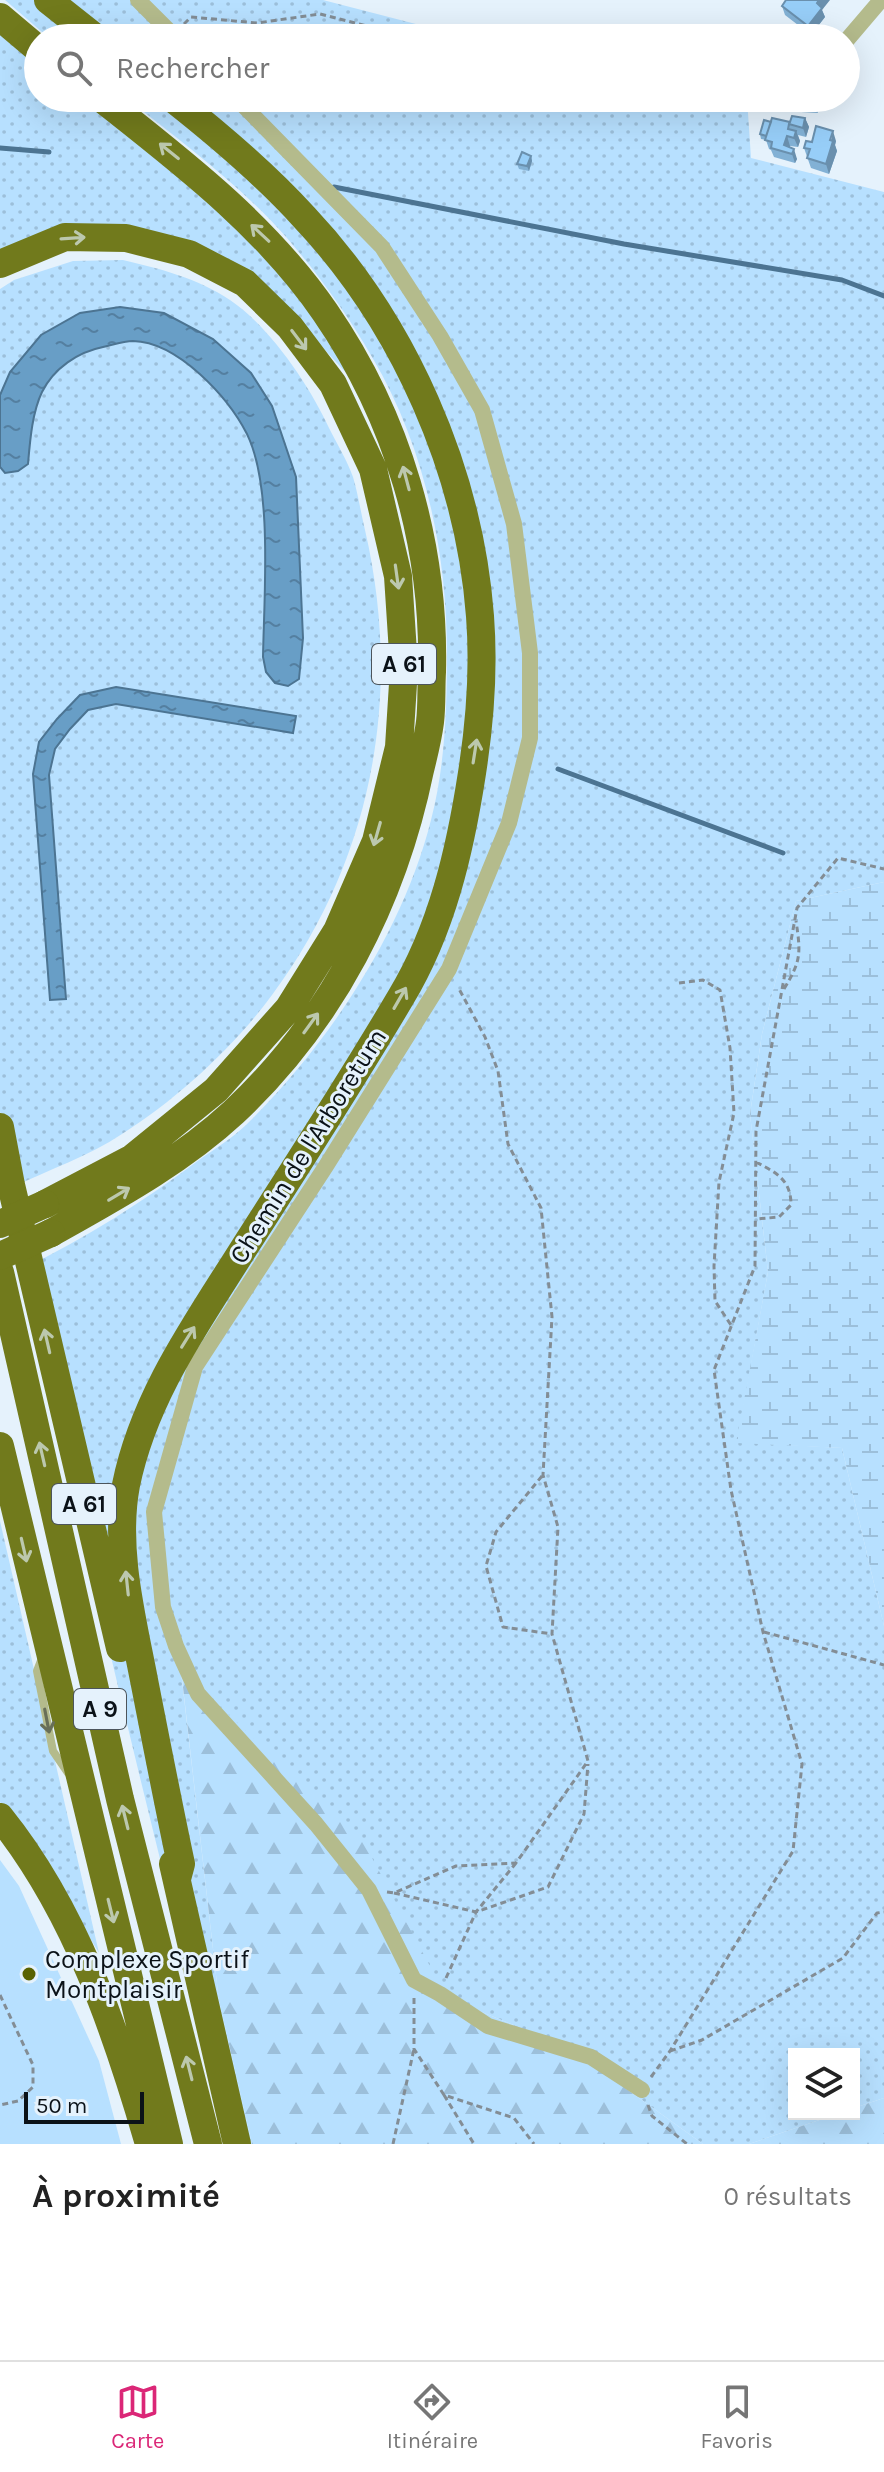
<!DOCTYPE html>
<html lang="fr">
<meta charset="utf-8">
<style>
:root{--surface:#fff;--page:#f6f6f6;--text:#222;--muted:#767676;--line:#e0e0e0;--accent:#db2777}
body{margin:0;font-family:Karla,sans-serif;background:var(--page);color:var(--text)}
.controls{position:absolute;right:24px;bottom:24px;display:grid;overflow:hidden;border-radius:0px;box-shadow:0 8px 32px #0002}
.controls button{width:72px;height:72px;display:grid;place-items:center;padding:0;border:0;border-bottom:2px solid var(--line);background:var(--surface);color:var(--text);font:40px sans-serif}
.scale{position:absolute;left:24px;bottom:20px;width:120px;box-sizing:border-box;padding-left:8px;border:4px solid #0b1218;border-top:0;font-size:22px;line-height:28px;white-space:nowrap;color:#0b1218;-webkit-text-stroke:6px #e5f2fc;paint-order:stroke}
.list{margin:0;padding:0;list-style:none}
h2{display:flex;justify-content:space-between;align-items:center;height:104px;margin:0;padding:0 32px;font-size:34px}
h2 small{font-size:26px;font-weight:400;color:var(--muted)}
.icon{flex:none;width:44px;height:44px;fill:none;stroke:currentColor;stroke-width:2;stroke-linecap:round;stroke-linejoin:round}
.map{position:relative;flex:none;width:884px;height:2144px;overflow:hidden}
.search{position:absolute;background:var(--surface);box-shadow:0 8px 32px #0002;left:24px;right:24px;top:24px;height:88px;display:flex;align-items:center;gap:20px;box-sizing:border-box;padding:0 28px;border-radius:44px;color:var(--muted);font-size:30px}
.sheet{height:216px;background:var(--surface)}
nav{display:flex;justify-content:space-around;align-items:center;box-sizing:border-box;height:112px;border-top:2px solid var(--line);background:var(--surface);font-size:22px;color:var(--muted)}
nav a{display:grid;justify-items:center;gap:4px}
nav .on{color:var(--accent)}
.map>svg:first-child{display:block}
</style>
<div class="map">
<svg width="884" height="2144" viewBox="0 0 884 2144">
<defs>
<pattern id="grass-dots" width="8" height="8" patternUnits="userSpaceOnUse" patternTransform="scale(2)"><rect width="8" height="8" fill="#b7e0ff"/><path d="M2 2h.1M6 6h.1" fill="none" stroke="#9cbfda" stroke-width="1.8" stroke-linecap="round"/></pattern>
<pattern id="forest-firs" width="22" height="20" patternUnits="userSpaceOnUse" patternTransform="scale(2)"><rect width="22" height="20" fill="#b7e0ff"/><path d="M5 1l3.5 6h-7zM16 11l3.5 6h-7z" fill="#9cbfda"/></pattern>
<pattern id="wetland-marsh" width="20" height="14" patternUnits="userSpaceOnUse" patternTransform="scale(2)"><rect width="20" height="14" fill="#b7e0ff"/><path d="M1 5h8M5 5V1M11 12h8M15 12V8" fill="none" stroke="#9cbfda"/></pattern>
<pattern id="water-ripples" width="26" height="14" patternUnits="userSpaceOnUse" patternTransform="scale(2)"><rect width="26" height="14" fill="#689ec6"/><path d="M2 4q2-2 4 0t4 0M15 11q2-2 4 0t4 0" fill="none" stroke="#547fa0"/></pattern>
</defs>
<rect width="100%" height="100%" fill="#e5f2fc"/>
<path fill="url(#grass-dots)" d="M5 0H323L470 38H49Z
M0 34 38 64V98H81L167 164 265 255 313 317 351 378 252 272 67 227 0 249Z
M126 98H747L751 158 884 192V882L796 901 762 1034 750 1114 768 1272 737 1442 842 1448 884 1626V2098L854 2108V2054H794V2114H837L749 2144H703L568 2047 447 1998 180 1663 219 2001 252 2144H231C158 1853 85 1562 24 1268 86 1238 144 1201 199 1160 215 1149 232 1138 246 1125 328 1045 403 932 431 820 445 766 447 709 447 653 447 551 424 445 372 357 348 315 318 274 287 238 240 185 181 141 126 98Z
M123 260C161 269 197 278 230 300 269 326 310 386 329 428 337 444 347 460 353 477 358 494 361 513 365 530 403 694 373 859 272 995 234 1047 176 1100 122 1134 89 1156 48 1170 13 1187L0 1111V289L14 280 73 261Z
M0 1521 99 1953 32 1842 0 1802Z"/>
<path fill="url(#forest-firs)" d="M180 1661 205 1692 364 1843 447 1998 568 2047 703 2144H252L219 2001Z
M884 2098V2144H749L837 2114H854V2108Z"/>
<path fill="url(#wetland-marsh)" d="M884 882V1626L842 1448 736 1443 768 1272 750 1114 762 1034 796 901Z"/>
<path fill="#b7e0ff" d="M0 1860 19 1886 99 2061 121 2144H0Z"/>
<path fill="url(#water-ripples)" stroke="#4c7492" stroke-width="2" d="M120 307 164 313 213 339 251 373 272 406 296 477 303 638 299 679 288 686 275 683 266 672 263 657C264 596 273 487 247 434 228 397 178 342 133 341 124 341 112 345 103 347 78 352 54 368 42 392 32 413 30 441 28 464L18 471 5 473 0 467V395L10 372 41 335 80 313Z
M116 687 296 716 293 733 116 704 88 710 70 729 55 749 49 775 66 999 50 1000 33 774 39 742 57 719 80 695Z"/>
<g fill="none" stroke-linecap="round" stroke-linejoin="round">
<path stroke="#4c7492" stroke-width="5" d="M0 148 49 152
M334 187 624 244 842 280 884 296
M558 769 783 853"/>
<path stroke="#838d95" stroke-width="3" stroke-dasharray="6 4" stroke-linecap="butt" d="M184 24 191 17 257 23 320 14 413 38
M679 983 703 980 720 990 730 1048 734 1113 719 1182 714 1266 715 1301 731 1325
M784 989C801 961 801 954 796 921
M756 1162C777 1173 791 1180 791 1205L779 1217 757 1219
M542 1476 496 1532 486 1566 503 1627 552 1634
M764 1632 884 1665
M387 1892 394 1893 456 1866 516 1863 588 1761 552 1634 558 1527 543 1475 552 1317 541 1208 508 1144 498 1071 485 1037 458 987
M394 1893 476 1912 548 1887 584 1814 588 1764
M446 1978 476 1912 516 1863
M0 1995 33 2065V2087L18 2101 0 2105
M414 1998V2049L444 2095 514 2118 534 2144
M670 2051 702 2040 843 1958 877 1913 884 1912
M651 2077 670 2051 793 1851 802 1764 763 1632 731 1490 714 1370 755 1266 756 1131 797 908 838 858 884 869
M444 2095 474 2144
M648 2105 652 2116 687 2144
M393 2144 414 2049"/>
<path stroke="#b4bb8c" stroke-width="8" d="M42 1658 37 1671 53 1751 68 1773"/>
<path stroke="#b4bb8c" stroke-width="16" d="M138 0 176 38
M846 41 881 0
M236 98 382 247 440 336 482 410 514 524 530 653V738L509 823 449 969 326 1166 195 1367 154 1512 163 1607 176 1646 198 1694 316 1824 369 1890 414 1980 440 1994 488 2026 591 2057 642 2090
M788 102 792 98"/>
<path stroke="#717a1c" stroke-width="28" d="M48 0 96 38
M0 17 38 49
M172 98C219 135 264 173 304 217 404 323 469 471 480 616 484 668 480 722 472 773 460 851 442 929 401 997 351 1082 297 1165 244 1248 197 1323 144 1396 126 1485 114 1549 132 1617 144 1680 156 1741 168 1803 181 1864L177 1879
M0 264 65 237 126 238 189 254 245 283 290 327 333 384 373 469 398 576 404 668 399 747 376 841 337 931 289 1008 216 1090 131 1159 45 1204
M0 1127 11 1185 120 1648
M51 1233C115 1197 180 1162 234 1112 332 1020 393 901 420 770 424 754 428 738 430 722 432 706 431 688 432 672 435 544 398 418 325 312 266 226 182 162 101 98
M0 1272 120 1799 208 2144
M0 1446 169 2144
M0 1817C75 1910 116 2030 149 2144
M173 1864 237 2144"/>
<path stroke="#717a1c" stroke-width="28" d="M0 1224 45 1204
M0 1256 51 1233"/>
</g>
<path fill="#82b1d5" d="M782 6 822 10 825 17 811 35 785 15Z
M816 106 818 113 801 112 799 107Z
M805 118 809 127 806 137 798 135 800 141 798 147 790 146 789 148 797 159 795 163 774 157 771 150 769 149 766 140 761 139 760 134 771 122H790Z
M836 141 835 145 837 151 829 174 811 168 804 148 812 142Z
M531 156 532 161 529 171 519 169 517 164Z"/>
<path fill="#6a90ae" d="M819 0H830L822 10 825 17 811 35 808 26Z
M805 118 809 127 806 137 803 128Z
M796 131 800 141 798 147 794 138Z
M833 131 836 141 835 145 837 151 829 174 826 164Z
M787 136 790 146 788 153 784 145Z
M794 149 797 159 795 163 792 154Z
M531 156 532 161 529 171 527 166Z"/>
<path fill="#97cef8" stroke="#6a90ae" stroke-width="2" d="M786 0H819L817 3 822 8 808 26 782 6Z
M815 101 816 109 799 107V102Z
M792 116 805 118 803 128 789 124 788 129 796 131 794 138 787 136 784 145 794 149 792 154 771 148 772 142 765 140 772 118 790 122Z
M764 120 771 122 766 136 760 134Z
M816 126 833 131 830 140 833 141 826 164 807 158 810 149 804 148 806 141 812 142Z
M522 152 531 156 527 166 517 164Z"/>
<defs><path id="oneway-shaft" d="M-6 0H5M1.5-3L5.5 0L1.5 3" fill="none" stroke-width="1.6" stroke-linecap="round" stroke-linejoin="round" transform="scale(2)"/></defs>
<g stroke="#bcc8ae">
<use href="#oneway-shaft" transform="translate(169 151) rotate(-141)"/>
<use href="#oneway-shaft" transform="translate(260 233) rotate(-137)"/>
<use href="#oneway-shaft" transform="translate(73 238) rotate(-4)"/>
<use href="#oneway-shaft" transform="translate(299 340) rotate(53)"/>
<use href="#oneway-shaft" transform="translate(406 478) rotate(-105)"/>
<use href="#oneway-shaft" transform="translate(397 577) rotate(82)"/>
<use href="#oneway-shaft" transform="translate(475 751) rotate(-81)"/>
<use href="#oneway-shaft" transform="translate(377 834) rotate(106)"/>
<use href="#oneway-shaft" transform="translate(400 998) rotate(-60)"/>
<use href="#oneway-shaft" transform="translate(311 1023) rotate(-54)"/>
<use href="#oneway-shaft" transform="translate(119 1194) rotate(-31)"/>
<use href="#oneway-shaft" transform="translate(188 1337) rotate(-58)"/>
<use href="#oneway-shaft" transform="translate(47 1341) rotate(-103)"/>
<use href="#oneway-shaft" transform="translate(42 1454) rotate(-103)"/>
<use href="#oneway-shaft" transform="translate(24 1550) rotate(77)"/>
<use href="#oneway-shaft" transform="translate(127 1583) rotate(-96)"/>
<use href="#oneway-shaft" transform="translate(125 1817) rotate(-104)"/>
<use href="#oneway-shaft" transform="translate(111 1911) rotate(76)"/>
<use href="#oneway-shaft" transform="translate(189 2068) rotate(-104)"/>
</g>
<use stroke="#686f58" href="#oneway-shaft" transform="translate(47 1721) rotate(79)"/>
<circle fill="#5a6200" stroke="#e5f2fc" stroke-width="3" cx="29" cy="1974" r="8"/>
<g text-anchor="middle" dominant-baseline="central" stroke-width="6" stroke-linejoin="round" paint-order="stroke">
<g fill="#e5f2fc" stroke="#4c555c" stroke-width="2">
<rect x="372" y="644" width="64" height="40" rx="6"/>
<rect x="52" y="1484" width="64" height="40" rx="6"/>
<rect x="74" y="1689" width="52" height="40" rx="6"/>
</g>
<g font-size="24" font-weight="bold" fill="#0b1218">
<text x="404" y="664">A 61</text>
<text x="84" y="1504">A 61</text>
<text x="100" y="1709">A 9</text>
</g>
<g font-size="26" fill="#0b1218" stroke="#e5f2fc">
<text transform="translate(308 1146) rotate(-58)">Chemin de l'Arboretum</text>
</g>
<g font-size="26" fill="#0b1218" stroke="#e5f2fc" text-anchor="start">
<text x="45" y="1959">Complexe Sportif<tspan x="45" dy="30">Montplaisir</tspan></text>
</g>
</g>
</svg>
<div class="controls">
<button><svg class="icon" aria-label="layers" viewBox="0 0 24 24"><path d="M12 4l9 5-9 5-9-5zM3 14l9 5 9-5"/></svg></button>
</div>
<div class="scale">50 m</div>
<div class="search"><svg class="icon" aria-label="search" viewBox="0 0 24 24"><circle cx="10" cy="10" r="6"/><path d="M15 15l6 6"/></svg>Rechercher</div>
</div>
<section class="sheet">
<h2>À proximité<small>0 résultats</small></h2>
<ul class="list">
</ul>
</section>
<nav>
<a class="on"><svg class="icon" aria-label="map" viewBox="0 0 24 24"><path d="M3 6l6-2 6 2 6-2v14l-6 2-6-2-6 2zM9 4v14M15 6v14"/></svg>Carte</a>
<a><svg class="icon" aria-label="directions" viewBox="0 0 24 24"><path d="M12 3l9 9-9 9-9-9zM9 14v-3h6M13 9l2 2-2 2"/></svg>Itinéraire</a>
<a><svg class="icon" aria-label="saved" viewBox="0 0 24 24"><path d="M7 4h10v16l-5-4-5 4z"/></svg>Favoris</a>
</nav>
